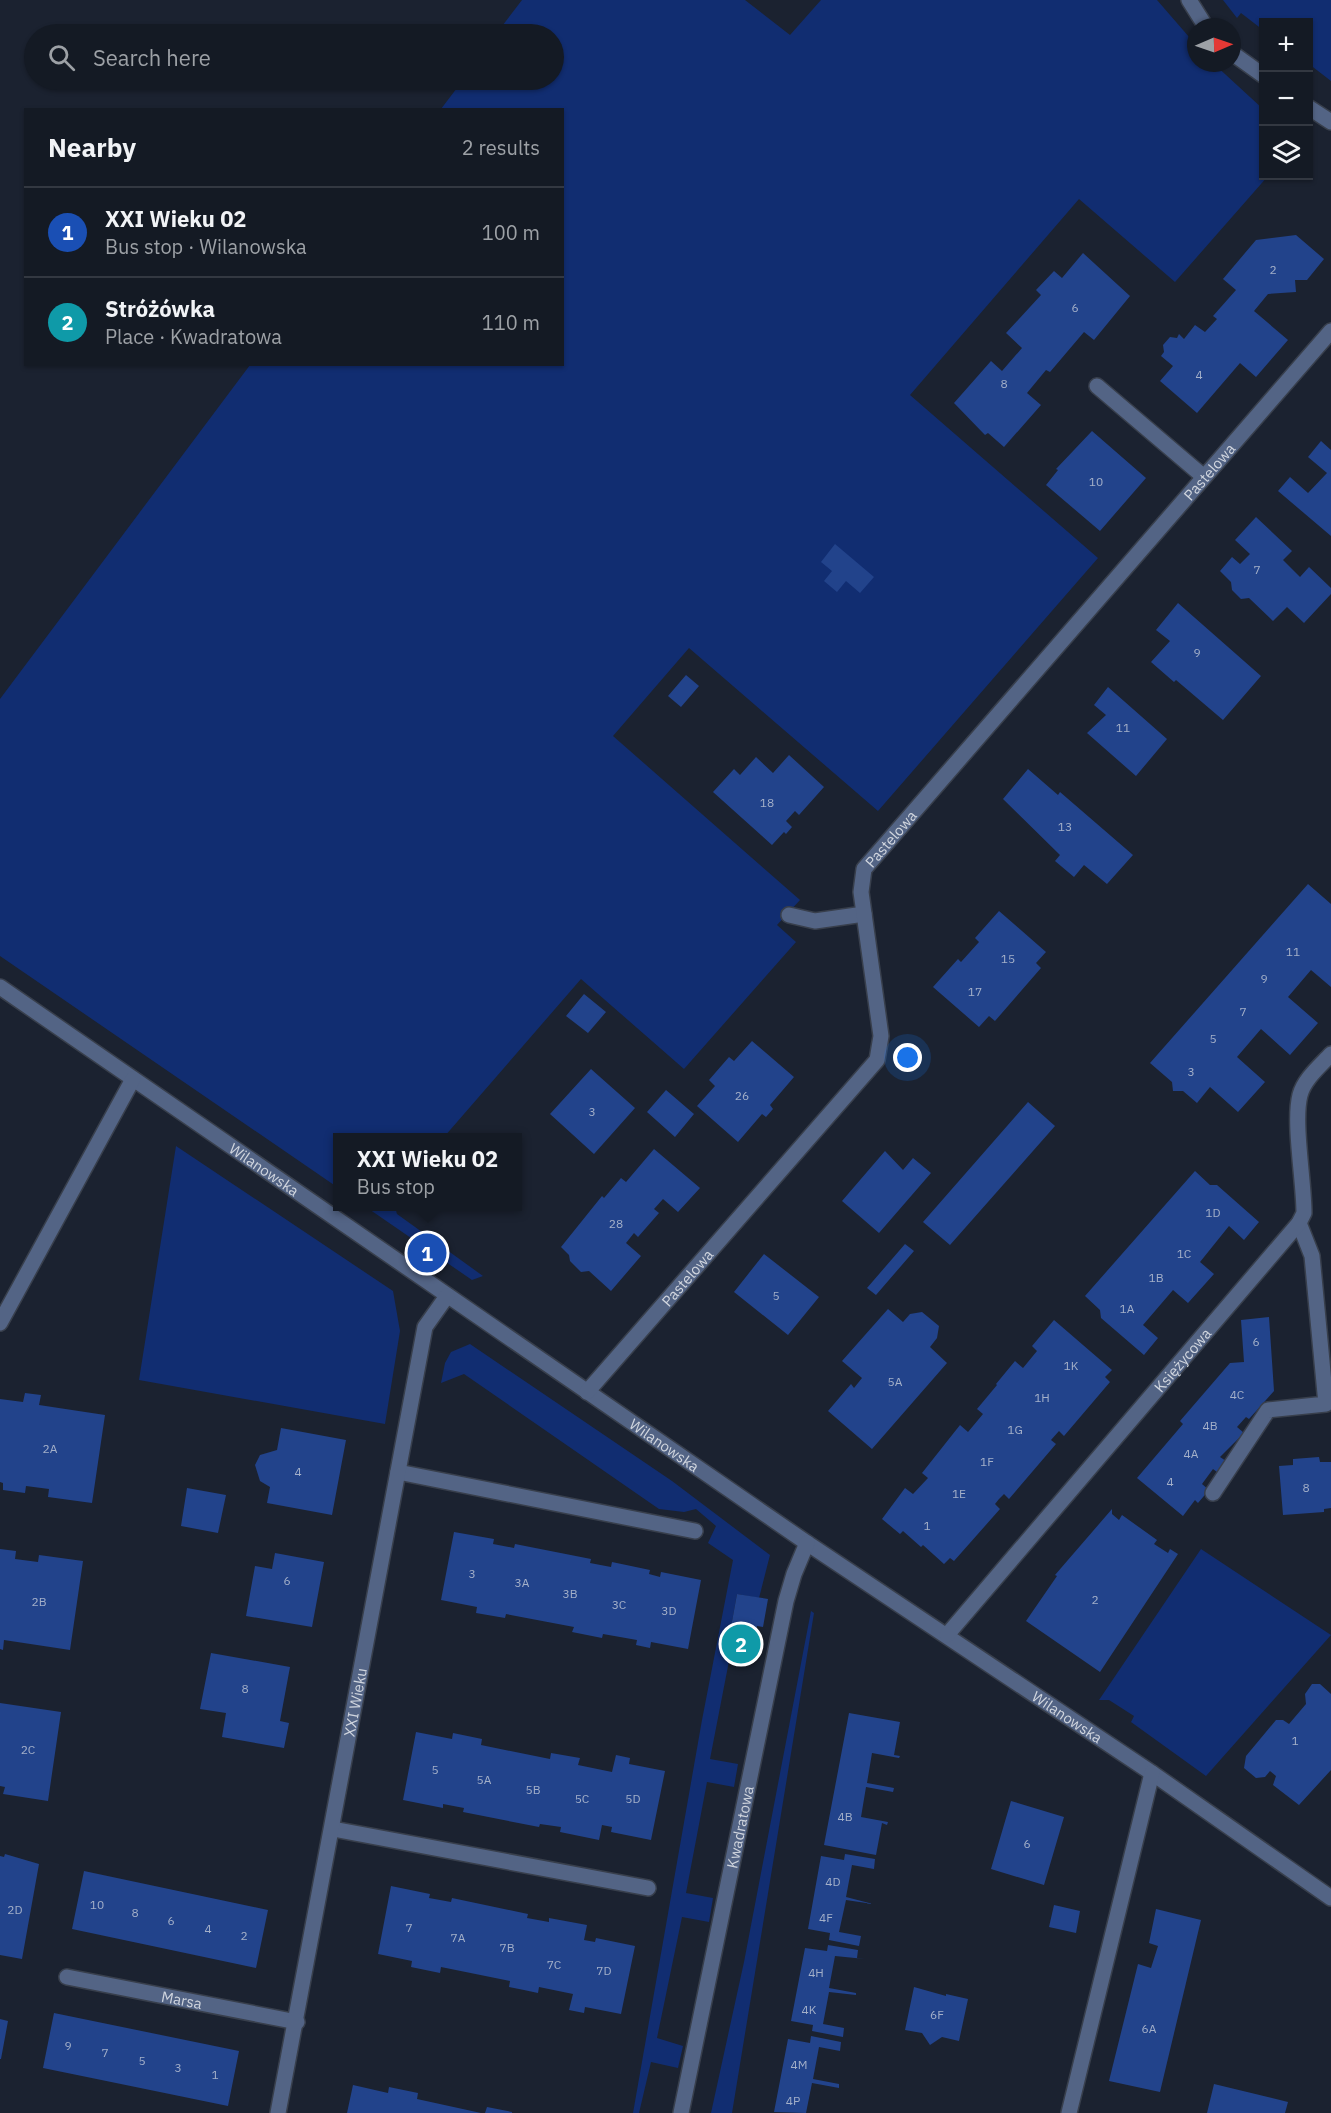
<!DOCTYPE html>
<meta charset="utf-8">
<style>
:root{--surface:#141a24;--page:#212731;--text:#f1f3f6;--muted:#9da1a6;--line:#333841;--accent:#0f766e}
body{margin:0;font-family:"IBM Plex Sans",sans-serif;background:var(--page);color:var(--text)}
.controls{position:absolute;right:18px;top:18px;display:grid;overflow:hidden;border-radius:0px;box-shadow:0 2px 4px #0004}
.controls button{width:54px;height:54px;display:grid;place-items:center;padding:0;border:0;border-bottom:2px solid var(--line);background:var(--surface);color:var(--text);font:30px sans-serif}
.compass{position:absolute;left:1187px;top:18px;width:54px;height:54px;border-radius:50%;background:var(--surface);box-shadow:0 2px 4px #0004;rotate:88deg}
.you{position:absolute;left:908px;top:1058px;width:21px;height:21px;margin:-15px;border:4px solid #fff;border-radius:50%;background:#1a73e8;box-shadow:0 0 0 9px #1a73e833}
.badge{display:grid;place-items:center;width:39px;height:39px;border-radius:50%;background:var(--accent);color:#fff;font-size:20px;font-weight:700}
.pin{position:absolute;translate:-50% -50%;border:3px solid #fff;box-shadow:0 2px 6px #0006}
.popup{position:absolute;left:333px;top:1133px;width:189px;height:78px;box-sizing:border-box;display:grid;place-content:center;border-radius:0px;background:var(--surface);filter:drop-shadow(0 2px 4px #0005);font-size:20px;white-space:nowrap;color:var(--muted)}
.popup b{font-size:22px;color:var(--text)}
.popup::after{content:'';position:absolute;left:50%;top:100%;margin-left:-12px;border:12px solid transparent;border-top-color:var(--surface)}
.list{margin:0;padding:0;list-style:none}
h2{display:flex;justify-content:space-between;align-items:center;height:78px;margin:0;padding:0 24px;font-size:26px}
h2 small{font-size:20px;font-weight:400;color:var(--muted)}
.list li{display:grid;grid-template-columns:39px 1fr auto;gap:18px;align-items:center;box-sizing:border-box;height:90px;padding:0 24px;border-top:2px solid var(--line)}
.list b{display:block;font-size:22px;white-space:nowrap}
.list p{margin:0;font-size:20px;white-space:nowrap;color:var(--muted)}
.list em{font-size:20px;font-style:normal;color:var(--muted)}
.icon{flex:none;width:33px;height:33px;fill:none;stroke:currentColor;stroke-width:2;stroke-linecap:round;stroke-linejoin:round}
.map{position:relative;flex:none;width:1331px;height:2113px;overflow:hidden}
.search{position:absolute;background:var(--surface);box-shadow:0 2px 4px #0004;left:24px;top:24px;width:540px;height:66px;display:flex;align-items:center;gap:15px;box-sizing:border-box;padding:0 21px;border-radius:33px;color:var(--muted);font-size:22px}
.panel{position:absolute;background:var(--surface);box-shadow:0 2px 4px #0004;left:24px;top:108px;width:540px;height:258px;border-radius:0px}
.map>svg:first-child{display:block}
</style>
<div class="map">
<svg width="1331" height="2113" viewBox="0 0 1331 2113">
<rect width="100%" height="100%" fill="#1b2230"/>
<path fill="#112d71" d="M522 0H745L790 35 821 0H1157L1196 45V63H1213L1263 109 1264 176H1268L1175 282 1079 199 910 395 1098 558 878 811 689 648 613 736 800 900 777 925 796 942 684 1069 581 979 444 1137 337 1138V1187L0 956V699L250 365 562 364V110L441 109 463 80H554V34H496Z
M1223 0H1331V81L1309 64 1308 22H1264L1263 30 1241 13 1237 18Z
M176 1146 393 1291 400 1331 385 1424 139 1380Z
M366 1207H395L397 1214 483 1276 472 1280Z
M470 1344 672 1481 770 1555 759 1598 737 1594 725 1660 729 1661 710 1759 738 1764 734 1787 707 1782 686 1893 713 1898 709 1922 682 1917 657 2038 683 2046 678 2068 651 2062 639 2113H633L702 1720 733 1560 708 1543 716 1526 696 1509 684 1512 659 1509 464 1374 441 1383 445 1363 451 1352Z
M1201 1549 1331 1635 1206 1776 1131 1722 1134 1716 1109 1700H1099Z
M811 1611 814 1613 732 2113H711L744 1962Z"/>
<path fill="#22438b" d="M1296 235 1324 259 1307 280H1295L1296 292 1268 294 1254 311 1288 340 1256 377 1240 363 1197 413 1160 381 1173 366 1161 356 1164 352 1163 345 1170 337 1177 338 1179 334 1184 339 1195 325 1205 332 1217 319 1213 316 1236 290 1223 279 1256 240Z
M1083 253 1130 296 1094 340 1084 332 1050 372 1046 370 1027 393 1041 405 1004 447 988 433 985 435 954 403 991 361 1002 371 1022 348 1006 333 1041 295 1036 290 1054 271 1062 278Z
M1092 431 1146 478 1100 531 1046 485 1058 470 1056 469Z
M1321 441 1331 450V536L1278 491 1290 477 1308 493 1327 473 1308 457Z
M1256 517 1292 551 1283 560 1300 577 1309 567 1331 588V594L1304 623 1287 607 1273 621 1249 598 1241 599 1232 590 1231 582 1220 571 1232 557 1240 564 1250 554 1235 540Z
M835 544 874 577 860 593 846 581 837 592 824 581 832 571 821 562Z
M1178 603 1261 676 1223 720 1176 680 1174 682 1151 662 1170 641 1156 630Z
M686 675 699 686 681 707 668 696Z
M1108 687 1167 739 1136 776 1087 733 1106 715 1094 705Z
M789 755 824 787 799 815 795 811 786 821 792 827 786 834 784 832 772 845 713 792 734 769 740 775 756 757 773 773Z
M1028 769 1058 795 1060 792 1133 855 1107 884 1084 865 1074 877 1055 861 1060 855 1003 799Z
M1308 884 1331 904V987L1311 970 1288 997 1318 1023 1290 1055 1261 1029 1237 1057 1265 1082 1238 1112 1210 1087 1197 1103 1183 1091H1173L1172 1082 1150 1063Z
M999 911 1046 952 1036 963 1041 968 995 1021 989 1016 979 1027 933 987 958 959 961 962 979 942 975 938Z
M584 994 606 1012 588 1033 566 1016Z
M752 1041 794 1077 770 1105 773 1109 766 1117 762 1114 738 1142 697 1106 715 1086 709 1080 729 1057 734 1061Z
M591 1069 635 1108 594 1154 550 1114Z
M666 1090 694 1114 675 1137 647 1112Z
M1028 1102 1055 1126 950 1245 923 1222Z
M654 1149 700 1188 678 1212 663 1199 654 1209 659 1213 638 1237 634 1233 626 1243 641 1256 611 1291 589 1271 581 1272 570 1261 569 1255 561 1247 602 1196 604 1198 621 1178 626 1182Z
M885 1151 903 1170 913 1158 931 1173 879 1233 842 1201Z
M1195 1171 1210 1185H1217L1259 1222 1244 1240 1229 1226 1200 1262 1214 1274 1188 1303 1173 1290 1143 1325 1158 1338 1144 1355 1101 1318 1100 1310 1085 1296Z
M905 1244 914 1251 876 1295 867 1288Z
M764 1254 819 1297 788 1335 734 1292Z
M888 1309 903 1322 910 1314 922 1312 939 1326 937 1338 930 1347 947 1363 872 1449 828 1411 851 1384 854 1388 862 1378 842 1361Z
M1269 1317 1274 1391 1249 1419 1246 1417 1237 1427 1244 1433 1220 1457 1226 1461 1217 1472 1213 1469 1202 1484 1209 1490 1198 1503 1195 1500 1183 1516 1137 1478 1183 1424 1180 1421 1230 1363 1244 1362 1241 1320Z
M1054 1320 1112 1370 1105 1377 1110 1382 1064 1436 1059 1431 1051 1440 1056 1444 1009 1499 1004 1494 999 1499 995 1504 1000 1509 954 1561 950 1558 944 1564 923 1545 921 1547 903 1531 900 1534 882 1519 905 1488 913 1494 928 1478 922 1473 960 1425 968 1432 983 1414 977 1409 997 1385 996 1384 1015 1361 1023 1368 1037 1351 1032 1346Z
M25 1393 41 1395 39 1405 105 1415 92 1503 48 1497 49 1489 26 1486 25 1493 3 1490V1483L0 1482V1399L23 1402Z
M281 1428 346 1440 332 1515 267 1503 270 1487 260 1481 255 1465 260 1455 277 1450Z
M1319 1457 1320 1462H1331V1508L1324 1509V1512L1283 1515 1279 1466 1293 1465V1459Z
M187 1488 226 1495 218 1533 181 1526Z
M1112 1509V1514L1119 1520 1122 1515 1157 1540 1154 1544 1168 1553 1170 1549 1178 1554 1100 1672 1026 1621 1057 1576 1055 1575Z
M454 1532 494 1539 493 1544 514 1548 515 1544 591 1559 590 1563 611 1567 612 1562 650 1570 649 1574 660 1577 661 1572 701 1580 688 1649 651 1642 650 1648 636 1645 637 1640 603 1634 602 1638 572 1632 574 1627 506 1614 505 1618 476 1613 477 1607 441 1600Z
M0 1549 16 1551 15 1559 38 1562 39 1555 83 1561 70 1650 4 1640 3 1650 0 1649Z
M275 1553 324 1562 312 1627 246 1616 255 1566 272 1569Z
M737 1594 768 1599 763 1627 757 1626 750 1665 725 1660Z
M211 1653 290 1667 280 1721 289 1723 284 1748 222 1737 226 1713 200 1709Z
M1312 1684H1320L1331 1694V1770L1299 1805 1273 1785 1276 1776 1270 1771 1265 1777 1256 1778 1244 1768 1246 1756 1276 1720H1283L1289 1724 1306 1704 1305 1694Z
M0 1703 61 1712 48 1801 3 1794 5 1787 0 1786Z
M849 1713 900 1722 894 1755 900 1756 899 1758 872 1753 867 1783 894 1788 893 1792 866 1787 861 1817 888 1822 887 1825 882 1823 876 1855 824 1845Z
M416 1732 452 1739 453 1733 482 1739 481 1745 550 1759 551 1753 580 1758 578 1765 612 1772 616 1755 630 1758 629 1764 665 1771 651 1840 611 1832 612 1827 602 1825 599 1840 560 1832 561 1827 540 1824 539 1827 463 1812 464 1808 443 1804V1808L403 1800Z
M1011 1801 1064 1817 1044 1885 991 1869Z
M5 1854 39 1864 22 1959 0 1955V1856L4 1857Z
M845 1854 875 1859 874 1869 852 1865 846 1897 873 1904 846 1900 839 1932 861 1936 859 1946 829 1940 830 1933 808 1929 821 1856 844 1860Z
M84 1871 268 1910 256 1968 72 1929Z
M391 1886 430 1894 429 1898 451 1902 452 1898 528 1914 527 1918 549 1922V1918L587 1925 584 1940 595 1942 596 1938 635 1946 621 2014 585 2007 584 2013 569 2010 573 1994 539 1987 538 1993 524 1990 509 1987 510 1981 441 1967 440 1973 411 1967 412 1961 378 1954Z
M1054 1905 1080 1911 1076 1933 1049 1927Z
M1156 1909 1201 1920 1160 2092 1109 2081 1138 1964 1151 1968 1158 1946 1149 1943Z
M828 1945 858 1950 857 1958 865 1959 835 1956 829 1988 856 1993V1995L829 1992 823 2024 844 2028 843 2037 812 2031 813 2025 791 2021 805 1948 827 1951Z
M914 1987 946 1996V1994L968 1999 959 2041 942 2037 930 2045 922 2033 905 2030Z
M54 2013 239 2051 228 2106 43 2068Z
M0 2019 8 2021 1 2059H0Z
M811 2036 841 2042 840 2051 819 2047 813 2079 839 2084V2088L812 2083 806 2113 774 2112 788 2039 810 2043Z
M1214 2084 1288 2102 1285 2113H1207Z
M353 2085 388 2093 389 2087 418 2093 417 2099 481 2113H347Z
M487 2107 512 2112V2113H485Z"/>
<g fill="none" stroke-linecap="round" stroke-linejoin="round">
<defs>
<g id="minor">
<path d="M1189 0 1206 27"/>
<path d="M1232 53 1264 76"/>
<path d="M1308 107 1331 122"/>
<path d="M1097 386 1204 477"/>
<path d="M789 915 815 921 864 914"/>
<path id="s1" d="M0 987 807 1543 1152 1773 1331 1898"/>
<path d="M0 1323 133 1079"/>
<path id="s2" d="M587 1392 877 1060 881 1036 861 892 864 869 1331 331"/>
<path d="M398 1472 695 1531"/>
<path d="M1213 1493 1268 1410 1326 1404 1312 1256 1299 1223"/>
<path id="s3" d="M947 1635 1299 1223 1304 1213C1304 1181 1293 1122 1300 1095 1304 1079 1321 1065 1331 1054"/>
<path d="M333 1829 648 1888"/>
<path id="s4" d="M67 1977 297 2022"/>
<path id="s5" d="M278 2113 425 1327 447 1296"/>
<path id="s6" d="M681 2113 786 1601 794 1574 807 1543"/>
<path d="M1069 2113 1152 1773"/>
</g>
</defs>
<use href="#minor" stroke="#383f4c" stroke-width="18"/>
<use href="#minor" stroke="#536485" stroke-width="15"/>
</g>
<g text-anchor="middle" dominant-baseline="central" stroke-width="5" stroke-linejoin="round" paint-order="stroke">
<g font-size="12" fill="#a4b0c9">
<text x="1273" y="269">2</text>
<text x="1075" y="307">6</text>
<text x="1199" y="374">4</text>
<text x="1004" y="383">8</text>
<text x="1096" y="481">10</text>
<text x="1257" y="569">7</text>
<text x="1197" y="652">9</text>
<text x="1123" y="727">11</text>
<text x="767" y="802">18</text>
<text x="1065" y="826">13</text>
<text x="1293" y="951">11</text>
<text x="1008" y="958">15</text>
<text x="1264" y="978">9</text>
<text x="975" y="991">17</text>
<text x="1243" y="1011">7</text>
<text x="1213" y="1038">5</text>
<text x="1191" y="1071">3</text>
<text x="742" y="1095">26</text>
<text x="592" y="1111">3</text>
<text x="1213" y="1212">1D</text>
<text x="616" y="1223">28</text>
<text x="1184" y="1253">1C</text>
<text x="1156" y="1277">1B</text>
<text x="776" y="1295">5</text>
<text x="1127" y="1308">1A</text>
<text x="1256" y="1341">6</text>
<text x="1071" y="1365">1K</text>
<text x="895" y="1381">5A</text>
<text x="1237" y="1394">4C</text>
<text x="1042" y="1397">1H</text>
<text x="1210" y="1425">4B</text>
<text x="1015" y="1429">1G</text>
<text x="50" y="1448">2A</text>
<text x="1191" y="1453">4A</text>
<text x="987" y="1461">1F</text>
<text x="298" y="1471">4</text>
<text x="1170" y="1481">4</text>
<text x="1306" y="1487">8</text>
<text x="959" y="1493">1E</text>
<text x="927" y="1525">1</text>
<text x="472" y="1573">3</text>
<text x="287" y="1580">6</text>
<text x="522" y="1582">3A</text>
<text x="570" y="1593">3B</text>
<text x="1095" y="1599">2</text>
<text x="39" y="1601">2B</text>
<text x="619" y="1604">3C</text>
<text x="669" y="1610">3D</text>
<text x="245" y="1688">8</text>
<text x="1295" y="1740">1</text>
<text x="28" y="1749">2C</text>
<text x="435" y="1769">5</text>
<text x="484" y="1779">5A</text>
<text x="533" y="1789">5B</text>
<text x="582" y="1798">5C</text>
<text x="633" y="1798">5D</text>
<text x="845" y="1816">4B</text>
<text x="1027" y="1843">6</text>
<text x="833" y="1881">4D</text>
<text x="97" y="1904">10</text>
<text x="15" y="1909">2D</text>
<text x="135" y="1912">8</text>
<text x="826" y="1917">4F</text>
<text x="171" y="1920">6</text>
<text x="409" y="1927">7</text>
<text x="208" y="1928">4</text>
<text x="244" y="1935">2</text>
<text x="458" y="1937">7A</text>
<text x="507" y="1947">7B</text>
<text x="554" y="1964">7C</text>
<text x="604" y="1970">7D</text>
<text x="816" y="1972">4H</text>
<text x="809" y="2009">4K</text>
<text x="937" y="2014">6F</text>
<text x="1149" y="2028">6A</text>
<text x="68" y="2045">9</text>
<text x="105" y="2052">7</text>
<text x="142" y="2060">5</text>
<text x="799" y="2064">4M</text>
<text x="178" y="2067">3</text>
<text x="215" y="2074">1</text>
<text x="793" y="2100">4P</text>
</g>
<g font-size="15" fill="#d0d5de" stroke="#1b2230">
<text stroke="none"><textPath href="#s2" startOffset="1160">Pastelowa</textPath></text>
<text stroke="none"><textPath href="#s2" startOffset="674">Pastelowa</textPath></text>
<text stroke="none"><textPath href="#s1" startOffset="321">Wilanowska</textPath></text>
<text stroke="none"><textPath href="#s2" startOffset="152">Pastelowa</textPath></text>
<text stroke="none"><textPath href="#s3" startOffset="362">Księżycowa</textPath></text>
<text stroke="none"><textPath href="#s1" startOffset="807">Wilanowska</textPath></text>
<text stroke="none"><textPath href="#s5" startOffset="418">XXI Wieku</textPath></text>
<text stroke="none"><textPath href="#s1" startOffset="1293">Wilanowska</textPath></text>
<text stroke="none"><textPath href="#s6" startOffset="292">Kwadratowa</textPath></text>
<text stroke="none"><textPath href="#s4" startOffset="117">Marsa</textPath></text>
</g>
</g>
</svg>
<div class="controls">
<button>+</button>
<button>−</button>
<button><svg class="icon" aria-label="layers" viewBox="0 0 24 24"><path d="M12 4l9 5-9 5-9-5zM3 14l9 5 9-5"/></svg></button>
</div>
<svg class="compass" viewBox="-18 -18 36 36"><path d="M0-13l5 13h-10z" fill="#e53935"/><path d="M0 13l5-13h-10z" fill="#9da1a6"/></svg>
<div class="you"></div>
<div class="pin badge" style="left:427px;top:1253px;background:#1a4fb4">1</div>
<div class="popup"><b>XXI Wieku 02</b>Bus stop</div>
<div class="pin badge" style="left:741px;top:1644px;background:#0f9aa8">2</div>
<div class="search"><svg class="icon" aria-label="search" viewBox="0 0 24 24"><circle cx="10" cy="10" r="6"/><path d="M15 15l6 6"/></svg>Search here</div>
<section class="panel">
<h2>Nearby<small>2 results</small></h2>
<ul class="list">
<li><span class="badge" style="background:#1a4fb4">1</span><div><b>XXI Wieku 02</b><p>Bus stop · Wilanowska</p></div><em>100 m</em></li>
<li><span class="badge" style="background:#0f9aa8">2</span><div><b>Stróżówka</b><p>Place · Kwadratowa</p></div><em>110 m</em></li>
</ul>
</section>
</div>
